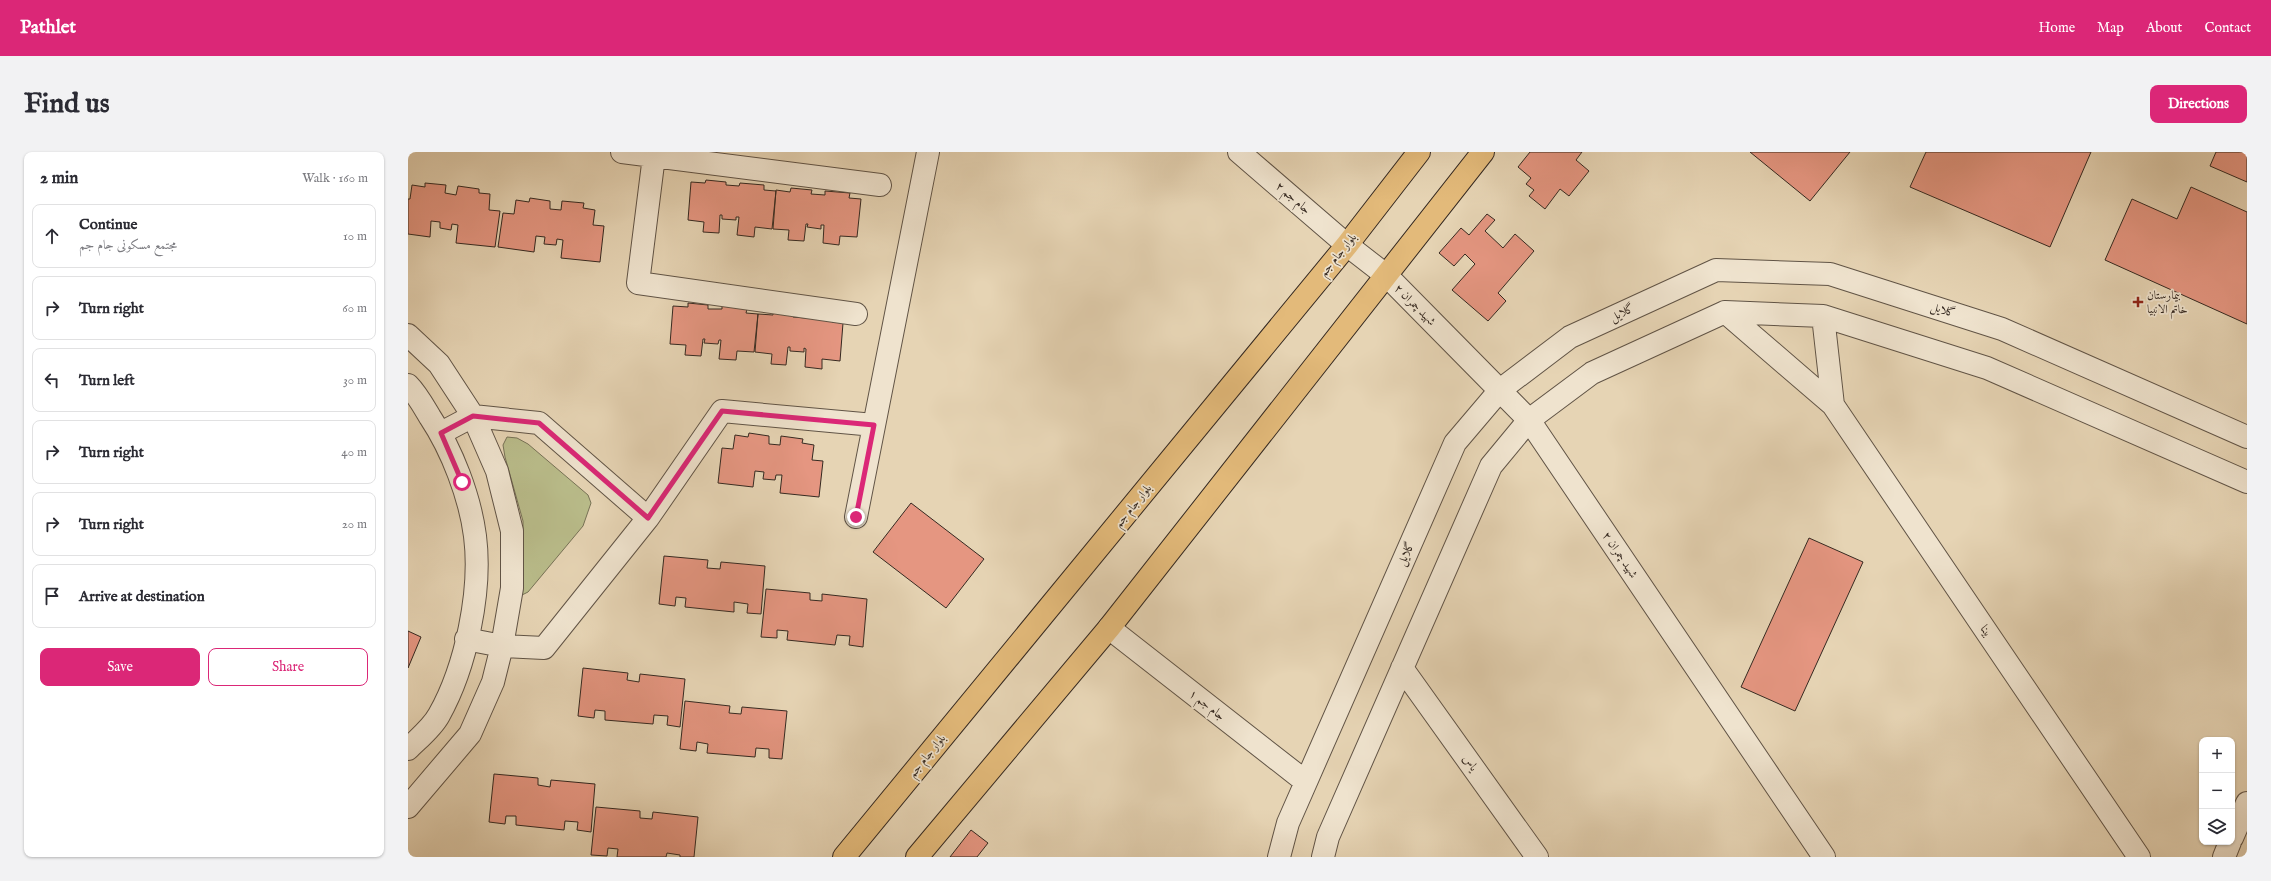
<!DOCTYPE html>
<meta charset="utf-8">
<style>
:root{--surface:#fff;--page:#f2f2f3;--text:#2b2b33;--muted:#7c7c81;--line:#e1e1e2;--accent:#db2777}
body{margin:0;font-family:"IM FELL English",Amiri,serif;background:var(--page);color:var(--text)}
.controls{position:absolute;right:12px;bottom:12px;display:grid;overflow:hidden;border-radius:8px;box-shadow:0 1px 3px #0004}
.controls button{width:36px;height:36px;display:grid;place-items:center;padding:0;border:0;border-bottom:1px solid var(--line);background:var(--surface);color:var(--text);font:20px sans-serif}
.stop{position:absolute;width:12px;height:12px;margin:-9px;border:3px solid #db2777;border-radius:50%;background:#fff}
.stop.end{background:#db2777;border-color:#fff;box-shadow:0 1px 4px #0008}
.list{margin:0;padding:0;list-style:none}
h2{display:flex;justify-content:space-between;align-items:center;height:52px;margin:0;padding:0 16px;font-size:17px}
h2 small{font-size:13px;font-weight:400;color:var(--muted)}
.list li{display:grid;grid-template-columns:26px 1fr auto;gap:12px;align-items:center;box-sizing:border-box;height:64px;margin:0 8px 8px;padding:0 8px;border:1px solid var(--line);border-radius:8px}
.list b{display:block;font-size:15px;white-space:nowrap}
.list p{margin:0;font-size:13px;white-space:nowrap;color:var(--muted)}
.list em{font-size:13px;font-style:normal;color:var(--muted)}
.actions{display:flex;gap:8px;padding:12px 16px}
.actions a{flex:1;padding:9px 0;border:1px solid var(--accent);border-radius:8px;text-align:center;font-size:14px;color:var(--accent)}
.actions .main{background:var(--accent);color:#fff}
.icon{flex:none;width:22px;height:22px;fill:none;stroke:currentColor;stroke-width:2;stroke-linecap:round;stroke-linejoin:round}
.map{position:relative;flex:none;width:1839px;height:705px;overflow:hidden;border-radius:8px}
header{display:flex;align-items:center;gap:24px;box-sizing:border-box;height:56px;padding:0 20px;background:var(--accent);color:#fff}
header strong{font-size:19px}
nav{display:flex;gap:22px;margin-inline-start:auto;font-size:14px}
.intro{display:flex;align-items:center;justify-content:space-between;box-sizing:border-box;height:96px;padding:0 24px}
h1{margin:0;font-size:28px}
.button{padding:10px 18px;border-radius:8px;background:var(--accent);color:#fff;font-size:14px;font-weight:700}
main{display:flex;gap:24px;padding:0 24px}
aside{flex:1;background:var(--surface);border-radius:8px;box-shadow:0 1px 3px #0004}
.map>svg:first-child{display:block}
</style>
<header>
<strong>Pathlet</strong>
<nav><a>Home</a><a>Map</a><a>About</a><a>Contact</a></nav>
</header>
<div class="intro"><h1>Find us</h1><a class="button">Directions</a></div>
<main>
<aside>
<h2>2 min<small>Walk · 160 m</small></h2>
<ul class="list">
<li><svg class="icon" aria-label="ahead" viewBox="0 0 24 24"><path d="M12 20V5M6 11l6-6 6 6"/></svg><div><b>Continue</b><p>مجتمع مسکونی جام جم</p></div><em>10 m</em></li>
<li><svg class="icon" aria-label="right" viewBox="0 0 24 24"><path d="M7 20v-9h11M14 6l5 5-5 5"/></svg><div><b>Turn right</b></div><em>60 m</em></li>
<li><svg class="icon" aria-label="left" viewBox="0 0 24 24"><path d="M17 20v-9H6M10 6l-5 5 5 5"/></svg><div><b>Turn left</b></div><em>30 m</em></li>
<li><svg class="icon" aria-label="right" viewBox="0 0 24 24"><path d="M7 20v-9h11M14 6l5 5-5 5"/></svg><div><b>Turn right</b></div><em>40 m</em></li>
<li><svg class="icon" aria-label="right" viewBox="0 0 24 24"><path d="M7 20v-9h11M14 6l5 5-5 5"/></svg><div><b>Turn right</b></div><em>20 m</em></li>
<li><svg class="icon" aria-label="arrive" viewBox="0 0 24 24"><path d="M6 21V4h12l-3 4 3 4H6"/></svg><div><b>Arrive at destination</b></div></li>
</ul>
<div class="actions"><a class="main">Save</a><a>Share</a></div>
</aside>
<div class="map">
<svg width="1839" height="705" viewBox="0 0 1839 705">
<rect width="100%" height="100%" fill="#e6d4b4"/>
<filter id="stains"><feTurbulence type="fractalNoise" baseFrequency=".005" numOctaves="4"/><feColorMatrix values="0 0 0 0 .2 0 0 0 0 .09 0 0 0 0 .02 0 0 0 .5 -.17"/></filter>
<radialGradient id="worn" r=".72"><stop offset=".6" stop-color="#630" stop-opacity="0"/><stop offset="1" stop-color="#630" stop-opacity=".3"/></radialGradient>
<path fill="#b9bc8a" stroke="#777256" d="M99 285 109 286 120 292 180 343 183 351 175 374 120 440 114 443 111 435 115 406V369L97 305 95 293Z"/>
<path fill="#e59681" stroke="#352921" d="M1122 0H1174L1168 8 1181 19 1161 44 1152 37 1137 57 1121 44 1126 38 1118 32 1123 26 1110 15Z
M1342 0H1442L1402 49Z
M1518 0H1683L1642 95 1502 35Z
M1808 0H1839V30L1802 14Z
M298 28 318 30V33L331 34 332 31 356 33V38L368 39 364 77 347 75 346 85 329 83 331 65H328V68L314 67V63H312L311 81 295 80 296 70 280 68 283 30 297 31Z
M17 31 38 33 37 41 48 43 50 34 71 37V41L82 42 81 58 92 59 87 95 48 91 50 73 44 72 43 78 32 76V70L23 69 22 85 0 82V47H2L4 33 17 35Z
M1783 35 1839 60V172L1697 108 1724 47 1769 67Z
M383 36 404 38 403 42 417 43V39L442 41 441 46 453 47 449 85 432 84 431 93 415 91 416 73H413V77L399 75 400 72H398L396 89 380 88 381 78 365 77 368 38 382 40Z
M122 46 142 49V57L153 58 154 49 176 51 175 56 187 58 185 73 196 74 192 110 153 106 155 88 149 87 148 93 136 92 137 85 128 84 126 100 90 95 95 61 106 62 108 48 121 50Z
M1079 62 1087 68 1077 79 1095 96 1107 82 1126 99 1090 141 1098 149 1080 169 1044 138 1067 112 1057 102 1046 114 1031 101 1053 76 1061 83Z
M280 151 300 153V157H314V154L339 157 338 161 350 162 346 200 329 199 328 208 311 207 313 188H311L310 192 296 191 297 187H295L293 204 277 203 278 193 262 192 265 154 280 155Z
M365 160 386 161 385 165 399 166V163L424 165V170L435 171 432 209 414 207V217L397 215 398 197 396 196V200L382 199V195H380L378 213 363 212 364 202 347 200 350 162 365 163Z
M341 281 361 284V292L372 293 373 284 395 287 394 291 406 293 404 308 415 309 411 345 372 341 374 323H368L367 328 355 327 356 320 347 319 345 335 310 331 314 296 325 297 327 283 340 285Z
M503 351 576 407 538 456 465 400Z
M1401 386 1455 410 1387 559 1333 535Z
M256 404 300 408 299 416 312 417 313 410 357 414 353 462 339 461 340 452 326 450V460L277 455 278 446 268 445 267 454 251 452Z
M358 437 402 441V448L414 449V442L459 447 455 495 441 493 442 484 429 483 427 493 379 488 380 479 369 478V486L353 485Z
M0 479 13 485 0 516Z
M175 516 220 521 219 528 231 530 232 522 277 527 272 575 259 573 260 564 246 563 245 572 197 568V559L187 558 186 566 170 564Z
M277 549 322 554 321 561 333 562 334 555 379 559 374 607 361 606V597L348 596 347 605 299 601 300 592 289 590 288 599 272 597Z
M86 622 130 626V633L142 635 143 628 187 632 183 680 169 678 170 670 157 669 156 678 108 673V664H98L97 672 81 670Z
M188 655 232 659V666L244 667 245 660 290 665 286 705H272V703L259 701 258 705H209L210 697 200 696 199 704 183 703Z
M563 678 580 691 569 705H542Z"/>
<g fill="none" stroke-linecap="round" stroke-linejoin="round">
<defs>
<path id="minor" d="M214 0 472 33
M831 0 939 93 979 124 1121 268 1416 705
M246 4 230 131 448 162
M1317 160 1425 253 1731 705
M1415 164 1425 253
M0 183 31 212 65 264 89 319 104 379V436L94 494 85 530 62 582 0 655
M0 233C9 242 16 255 22 265 44 298 62 345 67 384 74 439 58 515 31 563 24 576 10 587 0 597
M33 281 65 264 131 271 240 366 136 496 94 494 58 487
M448 365 520 0
M240 366 314 259 466 273
M701 476 898 630
M994 516 1129 705
M1824 686 1839 651
M871 705 880 671 1047 291 1092 238 1162 185 1308 118 1422 122 1594 177 1839 285
M915 705 920 685 1083 314 1121 268 1184 221 1317 160 1415 164 1579 216 1839 330
M1816 705 1822 690"/>
<path id="major" d="M436 705 939 93 1011 0
M509 705 701 476 1075 0"/>
</defs>
<use href="#minor" stroke="#615446" stroke-width="24"/>
<use href="#major" stroke="#352921" stroke-width="24"/>
<use href="#minor" stroke="#efe3ce" stroke-width="22"/>
<use href="#major" stroke="#e3ba7a" stroke-width="22"/>
</g>
<g fill="none" stroke-linecap="round" stroke-linejoin="round">
<path stroke="#db2777" stroke-width="5" d="M54 330 33 281 65 264 131 271 240 366 314 259 466 273 448 365"/>
</g>
<path fill="#8f2418" stroke="#efe3ce" stroke-width="1.5" d="M1728 144h4v4h4v4h-4v4h-4v-4h-4v-4h4z"/>
<g text-anchor="middle" dominant-baseline="central" stroke-width="3.5" stroke-linejoin="round" paint-order="stroke">
<g font-size="12" fill="#352921" stroke="#efe3ce">
<text transform="translate(885 46) rotate(41)">جام جم ۲</text>
<text transform="translate(930 103) rotate(-51)">بلوار جام جم</text>
<text transform="translate(1007 153) rotate(45)">شهید چمران ۲</text>
<text transform="translate(1535 158) rotate(18)">گلایل</text>
<text transform="translate(1214 161) rotate(-25)">گلایل</text>
<text transform="translate(725 354) rotate(-51)">بلوار جام جم</text>
<text transform="translate(998 402) rotate(-66)">گلایل</text>
<text transform="translate(1212 403) rotate(56)">شهید چمران ۲</text>
<text transform="translate(1578 479) rotate(56)">بینا</text>
<text transform="translate(799 553) rotate(38)">جام جم ۱</text>
<text transform="translate(519 604) rotate(-51)">بلوار جام جم</text>
<text transform="translate(1062 611) rotate(54)">یاس</text>
</g>
<g font-size="12" fill="#352921" stroke="#efe3ce" text-anchor="start">
<text x="1739" y="143">بیمارستان<tspan x="1739" dy="14">خاتم الانبیا</tspan></text>
</g>
</g>
<rect width="100%" height="100%" filter="url(#stains)"/>
<rect width="100%" height="100%" fill="url(#worn)"/>
</svg>
<div class="controls">
<button>+</button>
<button>−</button>
<button><svg class="icon" aria-label="layers" viewBox="0 0 24 24"><path d="M12 4l9 5-9 5-9-5zM3 14l9 5 9-5"/></svg></button>
</div>
<div class="stop" style="left:54px;top:330px"></div>
<div class="stop end" style="left:448px;top:365px"></div>
</div>
</main>
